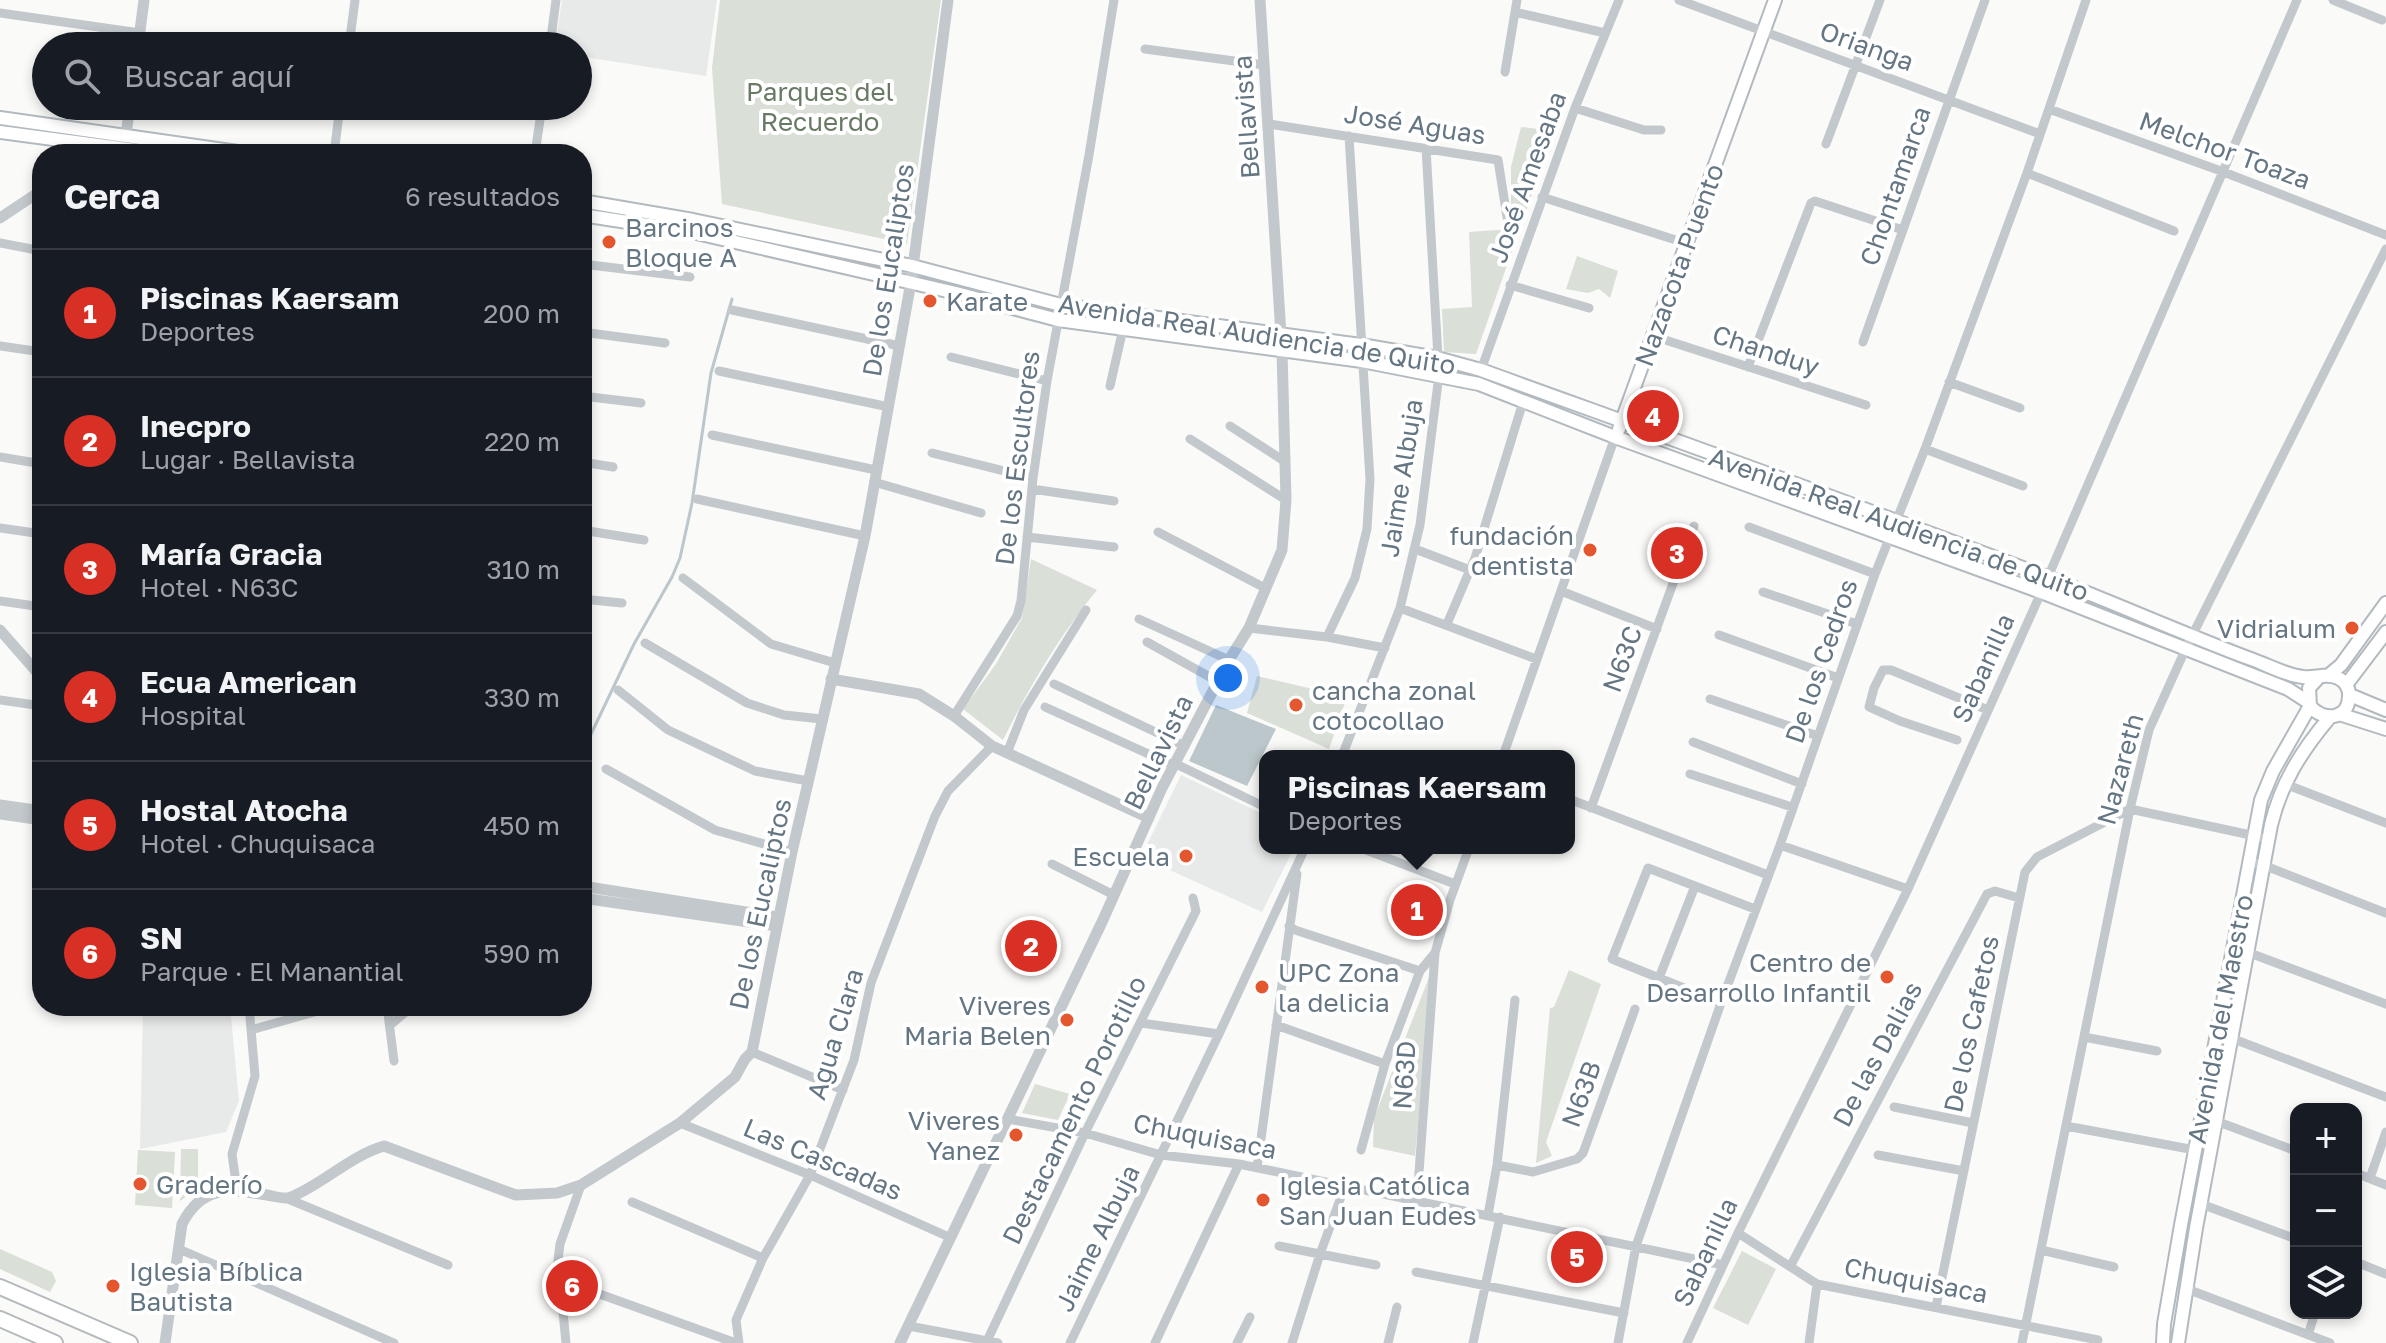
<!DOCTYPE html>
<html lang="es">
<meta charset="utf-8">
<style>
:root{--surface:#171b24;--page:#20242c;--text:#f1f3f6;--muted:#9ea1a6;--line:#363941;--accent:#d93025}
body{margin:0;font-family:"Golos Text",sans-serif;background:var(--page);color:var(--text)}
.controls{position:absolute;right:24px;bottom:24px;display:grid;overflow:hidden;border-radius:16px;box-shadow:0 4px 12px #0003}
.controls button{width:72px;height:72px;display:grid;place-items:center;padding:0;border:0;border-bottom:2px solid var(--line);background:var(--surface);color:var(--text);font:40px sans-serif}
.you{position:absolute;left:1228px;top:678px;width:28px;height:28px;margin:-20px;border:6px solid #fff;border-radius:50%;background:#1a73e8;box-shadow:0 0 0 12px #1a73e833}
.badge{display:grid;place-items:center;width:52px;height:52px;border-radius:50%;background:var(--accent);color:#fff;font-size:26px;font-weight:700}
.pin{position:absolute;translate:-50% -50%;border:4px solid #fff;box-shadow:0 2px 8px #0006}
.popup{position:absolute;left:1259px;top:750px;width:316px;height:104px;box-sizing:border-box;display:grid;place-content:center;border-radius:16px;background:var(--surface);filter:drop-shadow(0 2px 6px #0005);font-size:26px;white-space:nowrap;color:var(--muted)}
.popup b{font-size:30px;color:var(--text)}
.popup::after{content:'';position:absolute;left:50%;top:100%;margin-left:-16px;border:16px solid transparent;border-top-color:var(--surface)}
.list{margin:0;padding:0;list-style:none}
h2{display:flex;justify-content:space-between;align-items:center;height:104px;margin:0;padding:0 32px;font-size:34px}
h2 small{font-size:26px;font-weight:400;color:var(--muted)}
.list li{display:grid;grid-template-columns:52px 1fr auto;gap:24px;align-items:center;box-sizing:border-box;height:128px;padding:0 32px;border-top:2px solid var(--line)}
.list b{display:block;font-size:30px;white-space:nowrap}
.list p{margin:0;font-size:26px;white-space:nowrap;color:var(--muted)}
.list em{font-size:26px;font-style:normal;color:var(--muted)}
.icon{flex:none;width:44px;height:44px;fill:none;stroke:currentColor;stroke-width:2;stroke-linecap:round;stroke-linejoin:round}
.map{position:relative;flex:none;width:2386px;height:1343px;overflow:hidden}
.search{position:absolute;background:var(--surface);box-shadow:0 4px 12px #0003;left:32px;top:32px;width:560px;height:88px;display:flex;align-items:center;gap:20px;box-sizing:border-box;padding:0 28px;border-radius:44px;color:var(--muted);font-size:30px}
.panel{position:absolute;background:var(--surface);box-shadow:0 4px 12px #0003;left:32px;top:144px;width:560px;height:872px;border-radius:32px}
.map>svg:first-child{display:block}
</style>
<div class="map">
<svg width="2386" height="1343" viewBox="0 0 2386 1343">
<rect width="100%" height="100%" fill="#fafaf8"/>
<path fill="#e8e9e9" d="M562 0H717L706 76 578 56V46H555Z
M1181 775 1265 815V848H1294L1262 912 1141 857Z
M143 1006H230L239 1101 226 1132 140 1149Z"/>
<path fill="#dadfd7" d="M720 0H941L907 244 722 204 712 68Z
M1521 127 1554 131 1476 354 1444 352 1442 309 1472 307 1469 232 1511 229V167Z
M1577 256 1618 271 1610 298 1599 289 1588 293 1566 289Z
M1031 559 1097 590C1060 635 1029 687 1003 740L963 709 996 664 1022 618Z
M1257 676 1347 697 1329 749 1247 713Z
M1433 967 1415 1156 1373 1147 1374 1118Z
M1569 970 1601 984 1546 1142 1552 1156 1536 1163 1550 1008 1554 1007Z
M1035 1084 1070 1094 1058 1120 1022 1113Z
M181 1149H198V1188L180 1201Z
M138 1150 175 1152 172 1208 135 1205Z
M0 1249 52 1272 56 1281 50 1292 0 1269Z
M1742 1251 1776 1269 1748 1325 1713 1308Z"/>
<path fill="#bbc7cb" d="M1216 705 1276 729 1247 786 1189 761Z
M1409 890 1436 899 1424 930 1397 921Z"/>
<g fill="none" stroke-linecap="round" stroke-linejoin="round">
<path stroke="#bbc7cb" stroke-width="3" d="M582 753 634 644 672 577 680 558 692 503 711 373 732 299"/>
<defs>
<path id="secondary" d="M0 118 252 154
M0 132 165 154
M582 201 693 220 912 266 1061 305 1361 345 1437 358 1481 370C1669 438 1857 505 2044 576 2113 602 2181 633 2251 659 2268 665 2285 675 2303 677 2314 679 2327 672 2338 678 2345 681 2350 689 2349 697 2348 721 2322 721 2310 706L2309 688 2319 677
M582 215 692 232 956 293 1058 320 1362 361 1479 384 1615 437 2041 592 2288 689 2308 702
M1619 429 1775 0
M2329 675 2341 665 2386 603
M2346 685 2386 632
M2350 695 2386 710
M2339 714 2386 729
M2163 1343 2164 1324 2181 1225 2261 800 2273 771 2310 706
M2178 1343 2196 1228 2271 825C2281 783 2302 750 2330 717"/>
<path id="primary" d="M0 1287 130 1343
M0 1319 55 1343"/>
</defs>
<use href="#secondary" stroke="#b3babf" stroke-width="16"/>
<use href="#primary" stroke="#b5babe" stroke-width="18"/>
<path stroke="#c3c8cc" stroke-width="9" d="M1679 0 2040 134
M2333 0 2382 20
M1515 12 1605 33
M0 13 140 33
M349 46 355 0
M550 46 556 0
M1145 49 1264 65
M1505 72 1517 0
M1575 108 1644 130H1661
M2049 109 2221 171 2386 235
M1269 124 1498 160 1507 217
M1826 144 1880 0
M334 154 340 106
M535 154 542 106
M2027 173 2174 231
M1542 197 1685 243
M0 243 42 251
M582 264 690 277
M1510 285 1589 308
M732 310 900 346
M582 332 665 343
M1653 336 1866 405
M1863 342 1985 0
M0 346 42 352
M951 357 1047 381
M1748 367 1811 203 1815 201 1903 230
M1481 370 1575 108 1619 0
M719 371 889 407
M1949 382 2020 408
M1110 386 1123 329
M582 396 641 403
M1230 426 1284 461
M712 435 876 470
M1190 439 1286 500
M1925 449 2023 486
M932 453 1033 478
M0 457 42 464
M582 462 613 467
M874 482 981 513
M1032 489 1114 501
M697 499 865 536
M1749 527 1875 574
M0 528 42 534
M582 530 644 540
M1158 532 1265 588
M1027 537 1114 547
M1415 549 1470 570
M683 578 771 644 835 663
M1561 591 1657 629
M1763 592 1857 624
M582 599 622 603
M0 601 42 607
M1400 608 1536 659
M1139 619 1229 660
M1447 624 1475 558 1523 402
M1249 628 1327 637 1385 648
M1719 635 1838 678
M1327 637 1355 578 1367 529 1370 479 1349 136
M1147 642 1217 681
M645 643 747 703 784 715 822 719
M582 665H583
M1054 684 1185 746
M618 690 668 730 755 771 808 781
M1710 699 1818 736
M0 700 42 706
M1045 707 1175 766
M954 716 1017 616 1021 601 1033 478 1047 381 1089 155 1114 0
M1957 740 1900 721 1869 707 1874 688 1883 670H1891L1988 710
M1693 742 1802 784
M1007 753 1024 710 1086 610
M1342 756 1400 608 1420 525 1439 375 1426 148
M1503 756 1615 437
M1176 764 1265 807
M606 769 715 830 792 852
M1690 774 1792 807
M2285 784 2386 823
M1569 799 1768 875
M1591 808 1694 526
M2130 809 2260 837
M1780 845 1908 889
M1361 848 1455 884
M2249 862 2263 865 2386 913
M1052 864 1114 895
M1289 926 1295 930 1420 971
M2247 952 2386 1004
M1659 978 1695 886
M1721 1003 1612 959 1648 868 1755 909
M387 1006 394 1061
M1141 1023 1219 1034
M390 1025 413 1006
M1276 1025 1385 1064
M251 1030 335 1006
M2084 1037 2157 1051
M2231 1038 2386 1097
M752 1052 843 1090
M1894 1107 1973 1123
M1008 1119 1085 1133 1161 1155 1239 1164 1723 1265
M2216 1121 2296 1151
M680 1123 810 1175 949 1237
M2066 1126 2195 1150
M1361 1150 1385 1064 1420 971 1435 953 1450 900 1469 848
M1878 1155 1964 1171
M1497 1165 1533 1172 1577 1159 1583 1153 1635 1009
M1257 1168 1297 874
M2356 1173 2386 1185
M2370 1178 2386 1132
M237 1190 232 1154 255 1076 249 1006
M288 1199 448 1265
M1417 1200 1435 953
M632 1202 763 1258
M2201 1204 2296 1239
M1488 1215 1497 1165 1515 1000
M1738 1233 1817 1284 2098 1340
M1279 1246 1376 1265
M179 1249 394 1343
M2041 1250 2114 1267
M2356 1262 2386 1274
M1791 1265 1987 894 1995 891 2019 898
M1416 1272 1624 1313
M580 1287 736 1343
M2187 1289 2330 1343
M1936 1307 2025 872 2037 857 2130 809
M909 1326 998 1343
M2308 1335 2315 1313
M987 1341 1085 1133 1196 911 1193 898
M566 1343 558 1260 560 1244 581 1185
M739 1343 736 1320 763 1258 810 1175 854 1060 871 983 935 816 948 791 992 746
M1070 1343 1219 1034 1305 848
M1155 1343 1239 1164
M1237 1343 1250 1317
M1292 1343 1320 1254 1345 1186
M1388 1343 1397 1307
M1473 1343 1500 1217
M1618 1343 1636 1246 1721 1003 1780 845 1875 574 1925 449 2027 173 2086 0
M1687 1343 1738 1233 1908 889 2048 577 2297 0
M1809 1343 1817 1284
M2022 1343 2130 809 2149 730 2186 648 2386 249"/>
<path stroke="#c3c8cc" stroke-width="11" d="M138 46 144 0
M96 154 126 134 130 106
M0 218 42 190
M0 630 42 678
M831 679 919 694 954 716 992 746 1149 818
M0 805 42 811
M0 814 42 820
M582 886 778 917
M582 898 776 926
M165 1343 182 1224C202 1185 228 1189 267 1195 274 1196 284 1200 291 1197 323 1184 350 1156 384 1146L516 1195 557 1193 581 1185 680 1123 735 1077 745 1059 752 1052 792 852 865 536 911 282 948 0
M900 1343 1102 922 1162 788 1229 660 1249 628 1282 550 1286 500 1282 351 1260 0"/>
<use href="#secondary" stroke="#fff" stroke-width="12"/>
<use href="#primary" stroke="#fff" stroke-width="14"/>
</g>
<g fill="#e4572e" stroke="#fff" stroke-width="3">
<circle cx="609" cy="242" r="8"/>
<circle cx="930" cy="301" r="8"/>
<circle cx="1590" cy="550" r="8"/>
<circle cx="2352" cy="628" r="8"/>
<circle cx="1296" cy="705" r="8"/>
<circle cx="1186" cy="856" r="8"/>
<circle cx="1887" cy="977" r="8"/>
<circle cx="1262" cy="987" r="8"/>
<circle cx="1067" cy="1020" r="8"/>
<circle cx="1016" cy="1135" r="8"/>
<circle cx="140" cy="1184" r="8"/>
<circle cx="1263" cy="1200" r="8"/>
<circle cx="113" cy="1286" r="8"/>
</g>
<g text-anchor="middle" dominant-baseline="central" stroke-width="8" stroke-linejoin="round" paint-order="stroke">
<g font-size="26" fill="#657683" stroke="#fff">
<text transform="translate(1867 46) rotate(20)">Orianga</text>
<text transform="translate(1246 117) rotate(-94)">Bellavista</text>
<text transform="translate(1415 124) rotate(9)">José Aguas</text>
<text transform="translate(2225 150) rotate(20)">Melchor Toaza</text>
<text transform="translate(1527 177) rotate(-70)">José Amesaba</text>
<text transform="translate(1895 186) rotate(-71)">Chontamarca</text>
<text transform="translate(1679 265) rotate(-70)">Nazacota Puento</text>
<text transform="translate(888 270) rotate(-81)">De los Eucaliptos</text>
<text transform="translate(1257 334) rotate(9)">Avenida Real Audiencia de Quito</text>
<text transform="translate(1766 350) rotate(18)">Chanduy</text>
<text transform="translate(1017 458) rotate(-83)">De los Escultores</text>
<text transform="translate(1401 478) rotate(-81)">Jaime Albuja</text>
<text transform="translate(1899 524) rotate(20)">Avenida Real Audiencia de Quito</text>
<text transform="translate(1622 659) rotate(-70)">N63C</text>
<text transform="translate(1821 661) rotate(-71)">De los Cedros</text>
<text transform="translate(1983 668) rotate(-66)">Sabanilla</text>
<text transform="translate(1158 752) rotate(-64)">Bellavista</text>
<text transform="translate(2120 769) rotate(-75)">Nazareth</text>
<text transform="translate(760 904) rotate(-78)">De los Eucaliptos</text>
<text transform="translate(2220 1019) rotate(-79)">Avenida del Maestro</text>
<text transform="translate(1971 1024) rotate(-78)">De los Cafetos</text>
<text transform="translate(835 1034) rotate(-73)">Agua Clara</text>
<text transform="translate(1877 1054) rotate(-62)">De las Dalias</text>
<text transform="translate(1404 1075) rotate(-86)">N63D</text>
<text transform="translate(1581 1094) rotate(-70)">N63B</text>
<text transform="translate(1074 1110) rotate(-64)">Destacamento Porotillo</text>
<text transform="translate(1205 1136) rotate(11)">Chuquisaca</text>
<text transform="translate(823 1159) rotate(23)">Las Cascadas</text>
<text transform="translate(1097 1238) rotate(-64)">Jaime Albuja</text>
<text transform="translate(1705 1252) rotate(-65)">Sabanilla</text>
<text transform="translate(1916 1280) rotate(11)">Chuquisaca</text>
</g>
<g font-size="26" fill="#687a64" stroke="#fff">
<text x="820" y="91">Parques del<tspan x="820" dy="30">Recuerdo</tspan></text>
</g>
<g font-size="26" fill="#657683" stroke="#fff" text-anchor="start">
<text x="625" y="227">Barcinos<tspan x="625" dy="30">Bloque A</tspan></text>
<text x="946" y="301">Karate</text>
<text x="1574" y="535" text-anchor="end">fundación<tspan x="1574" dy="30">dentista</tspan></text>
<text x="2336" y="628" text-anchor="end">Vidrialum</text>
<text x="1312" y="690">cancha zonal<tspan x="1312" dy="30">cotocollao</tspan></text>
<text x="1170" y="856" text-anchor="end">Escuela</text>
<text x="1871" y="962" text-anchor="end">Centro de<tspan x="1871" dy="30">Desarrollo Infantil</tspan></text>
<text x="1278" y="972">UPC Zona<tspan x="1278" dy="30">la delicia</tspan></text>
<text x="1051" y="1005" text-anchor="end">Viveres<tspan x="1051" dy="30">Maria Belen</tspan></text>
<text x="1000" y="1120" text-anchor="end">Viveres<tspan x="1000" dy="30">Yanez</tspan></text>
<text x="156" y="1184">Graderío</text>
<text x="1279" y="1185">Iglesia Católica<tspan x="1279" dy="30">San Juan Eudes</tspan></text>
<text x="129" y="1271">Iglesia Bíblica<tspan x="129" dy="30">Bautista</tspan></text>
</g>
</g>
</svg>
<div class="controls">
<button>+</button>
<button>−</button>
<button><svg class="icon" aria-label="layers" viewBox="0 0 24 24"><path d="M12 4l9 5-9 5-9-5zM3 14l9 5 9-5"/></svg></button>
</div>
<div class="you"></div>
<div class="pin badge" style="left:1417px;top:910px">1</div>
<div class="popup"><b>Piscinas Kaersam</b>Deportes</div>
<div class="pin badge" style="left:1031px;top:946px">2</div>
<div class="pin badge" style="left:1677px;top:553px">3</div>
<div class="pin badge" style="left:1653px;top:416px">4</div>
<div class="pin badge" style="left:1577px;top:1257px">5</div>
<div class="pin badge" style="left:572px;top:1286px">6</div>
<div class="search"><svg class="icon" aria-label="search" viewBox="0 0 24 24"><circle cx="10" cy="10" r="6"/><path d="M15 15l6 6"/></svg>Buscar aquí</div>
<section class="panel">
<h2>Cerca<small>6 resultados</small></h2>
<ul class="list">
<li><span class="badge">1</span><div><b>Piscinas Kaersam</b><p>Deportes</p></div><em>200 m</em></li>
<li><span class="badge">2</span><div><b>Inecpro</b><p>Lugar · Bellavista</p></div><em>220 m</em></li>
<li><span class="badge">3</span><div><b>María Gracia</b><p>Hotel · N63C</p></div><em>310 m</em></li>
<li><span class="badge">4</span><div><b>Ecua American</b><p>Hospital</p></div><em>330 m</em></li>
<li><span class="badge">5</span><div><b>Hostal Atocha</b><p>Hotel · Chuquisaca</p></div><em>450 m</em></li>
<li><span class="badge">6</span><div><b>SN</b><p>Parque · El Manantial</p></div><em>590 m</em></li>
</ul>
</section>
</div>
